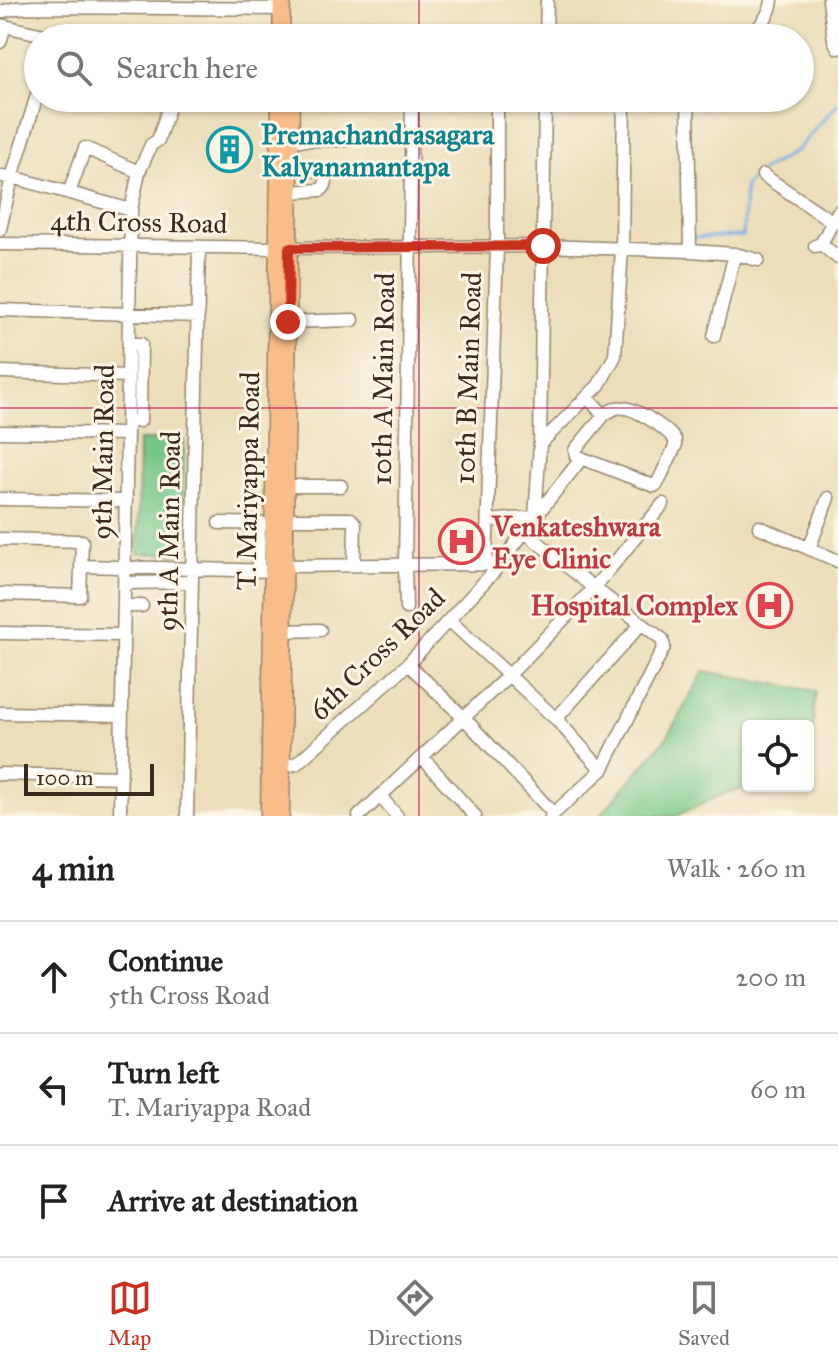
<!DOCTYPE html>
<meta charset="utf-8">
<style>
:root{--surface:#fff;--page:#f6f6f6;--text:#222;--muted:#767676;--line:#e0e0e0;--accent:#c8321e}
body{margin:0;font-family:"IM FELL Great Primer",serif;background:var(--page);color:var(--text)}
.controls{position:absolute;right:24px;bottom:24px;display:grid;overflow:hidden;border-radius:8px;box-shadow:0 2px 6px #0004}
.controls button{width:72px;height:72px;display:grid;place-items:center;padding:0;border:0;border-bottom:2px solid var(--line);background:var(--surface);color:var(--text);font:40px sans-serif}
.scale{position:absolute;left:24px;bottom:20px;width:130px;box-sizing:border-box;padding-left:8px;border:4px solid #3b2a1e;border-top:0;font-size:22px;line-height:28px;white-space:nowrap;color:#3b2a1e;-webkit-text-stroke:6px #fcf5e5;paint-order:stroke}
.stop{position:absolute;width:24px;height:24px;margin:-18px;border:6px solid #c8321e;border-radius:50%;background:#fff}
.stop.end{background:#c8321e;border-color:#fff;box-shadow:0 2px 8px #0008}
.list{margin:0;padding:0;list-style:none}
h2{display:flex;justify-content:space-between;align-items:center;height:104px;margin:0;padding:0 32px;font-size:34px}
h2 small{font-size:26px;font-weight:400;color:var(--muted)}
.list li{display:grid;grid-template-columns:52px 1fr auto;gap:24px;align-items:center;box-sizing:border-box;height:112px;padding:0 32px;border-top:2px solid var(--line)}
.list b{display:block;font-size:30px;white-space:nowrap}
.list p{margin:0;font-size:26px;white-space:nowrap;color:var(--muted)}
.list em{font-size:26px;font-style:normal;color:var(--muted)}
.icon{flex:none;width:44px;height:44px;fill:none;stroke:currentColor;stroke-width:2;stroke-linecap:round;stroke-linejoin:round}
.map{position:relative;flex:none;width:838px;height:816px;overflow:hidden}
.search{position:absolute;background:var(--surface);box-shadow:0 2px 6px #0004;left:24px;right:24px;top:24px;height:88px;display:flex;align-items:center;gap:20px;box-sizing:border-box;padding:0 28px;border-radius:44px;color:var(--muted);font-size:30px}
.sheet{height:440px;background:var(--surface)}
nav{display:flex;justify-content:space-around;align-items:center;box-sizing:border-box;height:112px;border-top:2px solid var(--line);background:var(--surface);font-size:22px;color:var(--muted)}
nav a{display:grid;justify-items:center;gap:4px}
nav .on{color:var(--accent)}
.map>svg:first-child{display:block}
</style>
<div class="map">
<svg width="838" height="816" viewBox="0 0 838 816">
<rect width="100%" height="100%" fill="#fcf5e5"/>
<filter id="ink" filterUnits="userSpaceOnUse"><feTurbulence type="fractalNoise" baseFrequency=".0125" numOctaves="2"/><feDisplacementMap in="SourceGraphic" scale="16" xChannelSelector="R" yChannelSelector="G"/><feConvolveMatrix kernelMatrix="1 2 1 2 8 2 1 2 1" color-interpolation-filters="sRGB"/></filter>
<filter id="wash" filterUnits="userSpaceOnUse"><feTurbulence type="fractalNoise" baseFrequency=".006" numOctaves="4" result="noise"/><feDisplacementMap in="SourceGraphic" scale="32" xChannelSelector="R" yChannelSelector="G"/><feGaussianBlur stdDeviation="1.8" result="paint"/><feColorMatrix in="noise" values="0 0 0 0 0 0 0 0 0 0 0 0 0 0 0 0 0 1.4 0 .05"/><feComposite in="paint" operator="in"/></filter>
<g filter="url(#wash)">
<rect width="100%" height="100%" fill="#ecdeba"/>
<path fill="#75c789" stroke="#587854" stroke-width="2" d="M139 440H184L182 554H138Z
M704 671 816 691 808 774V726H748V786H754L728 792 676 816H600L668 736Z"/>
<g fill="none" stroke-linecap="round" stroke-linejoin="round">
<path stroke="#76ade5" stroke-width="3" d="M693 238 743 236 745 186 759 172 796 151 838 103"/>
</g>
</g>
<g filter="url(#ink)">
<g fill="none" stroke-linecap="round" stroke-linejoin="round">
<defs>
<path id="minor" d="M829 0 834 40 838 48
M0 12 16 8 35 7 282 9
M0 25 57 38
M546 38 547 0
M750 38C759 27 771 14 772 0
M0 42 5 26
M70 98 82 101
M688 98 690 251
M723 102 724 98
M291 140H348
M763 175 833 222
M0 176 12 177 131 210
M290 192 321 190C326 186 327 181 325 175L319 171 290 168
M69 193 85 148 139 172
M0 229 12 177 38 92
M0 244 277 248 543 246 690 251 735 254 758 260
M821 244 838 258
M815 246 821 244 838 212
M0 310 198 316
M288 322 353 320
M714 336 735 254
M0 372 128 376
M587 397 604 415 575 450 576 456 654 486 657 484 675 447V440C666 428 632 404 616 408 614 409 605 414 604 415
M128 421H140L141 344H129
M0 432 127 434
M540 444 599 385 615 356 622 249 624 98
M286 486H341
M0 499 126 501
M285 519H351L355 524 354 565
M488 521 535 517 582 458
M219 523 273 524
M759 527 838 561
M0 539 82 541 80 596 0 594
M809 549 828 498
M486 564 497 247V98
M81 566 272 571
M285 566 486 564 493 565
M258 570 259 524
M125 583 191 582
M124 606H142
M406 608 405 565 412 98
M449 620 556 719 602 770
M284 631 320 630
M0 633 123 635
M408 664 463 717 553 813
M0 713 122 715
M556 719 642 623
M422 757 475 816
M282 766 296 764 408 664 499 566 535 517 540 444 545 98
M0 774 120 777
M380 796 397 816
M120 816 131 210 139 172 151 145 158 140 172 98
M187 816 199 247
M359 816 509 675 594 588 525 532
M551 816 602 770 664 647 662 639 594 588 663 504"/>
<path id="major" d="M281 38 282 0
M269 816 280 98
M281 816 291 98"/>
</defs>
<use href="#minor" stroke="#94846c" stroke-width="15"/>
<use href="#major" stroke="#94846c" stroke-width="19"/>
<use href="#minor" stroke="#fff" stroke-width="12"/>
<use href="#major" stroke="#f8bd89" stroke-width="16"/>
</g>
</g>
<g fill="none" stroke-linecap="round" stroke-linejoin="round" filter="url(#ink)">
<path stroke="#c8321e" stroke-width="10" d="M288 322 289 248 543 246"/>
</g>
<path fill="none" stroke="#c2185b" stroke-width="2" stroke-opacity="0.55" d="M419 0V38M419 98V816M0 408H838"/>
<defs>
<symbol id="building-ring" viewBox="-11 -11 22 22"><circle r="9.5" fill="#fcf5e5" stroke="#0f9aa8" stroke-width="1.5"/><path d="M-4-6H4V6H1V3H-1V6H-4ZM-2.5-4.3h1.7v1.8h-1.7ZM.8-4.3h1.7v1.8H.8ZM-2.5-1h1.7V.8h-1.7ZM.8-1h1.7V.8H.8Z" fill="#0f9aa8"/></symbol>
<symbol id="hospital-ring" viewBox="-11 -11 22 22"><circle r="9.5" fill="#fcf5e5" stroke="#e0444e" stroke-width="1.5"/><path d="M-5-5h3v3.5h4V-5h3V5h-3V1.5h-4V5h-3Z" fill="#e0444e"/></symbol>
</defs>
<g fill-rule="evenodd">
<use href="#building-ring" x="204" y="124" width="51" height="51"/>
<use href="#hospital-ring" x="436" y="516" width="51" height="51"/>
<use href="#hospital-ring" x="744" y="580" width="51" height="51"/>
</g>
<g text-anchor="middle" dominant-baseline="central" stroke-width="6" stroke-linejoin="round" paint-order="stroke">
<g font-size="28" font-weight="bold" fill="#0d838f" stroke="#fcf5e5" text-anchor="start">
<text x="261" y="134">Premachandrasagara<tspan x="261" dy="32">Kalyanamantapa</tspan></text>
</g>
<g font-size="28" fill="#3b2a1e" stroke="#fcf5e5">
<text transform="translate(139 222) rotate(1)">4th Cross Road</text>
<text transform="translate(468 378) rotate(-88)">10th B Main Road</text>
<text transform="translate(383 379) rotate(-89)">10th A Main Road</text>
<text transform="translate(103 452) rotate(-89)">9th Main Road</text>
<text transform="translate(248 481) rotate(-89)">T. Mariyappa Road</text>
<text transform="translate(169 531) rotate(-89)">9th A Main Road</text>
<text transform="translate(377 654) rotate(-44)">6th Cross Road</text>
</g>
<g font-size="28" font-weight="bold" fill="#be3a42" stroke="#fcf5e5" text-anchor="start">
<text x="492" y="526">Venkateshwara<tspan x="492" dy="32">Eye Clinic</tspan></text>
<text x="738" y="605" text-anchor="end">Hospital Complex</text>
</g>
</g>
</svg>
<div class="controls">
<button><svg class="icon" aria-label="locate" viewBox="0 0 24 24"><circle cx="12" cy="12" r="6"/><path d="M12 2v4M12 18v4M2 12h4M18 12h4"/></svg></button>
</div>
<div class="scale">100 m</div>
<div class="stop" style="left:543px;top:246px"></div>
<div class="stop end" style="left:288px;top:322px"></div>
<div class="search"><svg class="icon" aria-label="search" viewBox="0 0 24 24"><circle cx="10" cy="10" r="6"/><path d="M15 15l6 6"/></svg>Search here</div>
</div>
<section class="sheet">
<h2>4 min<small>Walk · 260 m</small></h2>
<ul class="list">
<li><svg class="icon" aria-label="ahead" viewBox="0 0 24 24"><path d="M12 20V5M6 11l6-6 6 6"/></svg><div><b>Continue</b><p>5th Cross Road</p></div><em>200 m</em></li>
<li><svg class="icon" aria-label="left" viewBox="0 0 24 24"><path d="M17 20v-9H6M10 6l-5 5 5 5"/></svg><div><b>Turn left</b><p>T. Mariyappa Road</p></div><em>60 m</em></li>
<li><svg class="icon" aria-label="arrive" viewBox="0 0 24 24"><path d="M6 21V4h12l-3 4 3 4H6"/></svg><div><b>Arrive at destination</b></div></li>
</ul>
</section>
<nav>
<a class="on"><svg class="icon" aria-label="map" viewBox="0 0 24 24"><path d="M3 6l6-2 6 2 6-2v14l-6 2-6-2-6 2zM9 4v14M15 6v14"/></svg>Map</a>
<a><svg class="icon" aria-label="directions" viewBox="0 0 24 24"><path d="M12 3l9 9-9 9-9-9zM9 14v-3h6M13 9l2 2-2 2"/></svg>Directions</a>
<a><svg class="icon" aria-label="saved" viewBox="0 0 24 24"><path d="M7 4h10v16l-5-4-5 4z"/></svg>Saved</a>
</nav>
